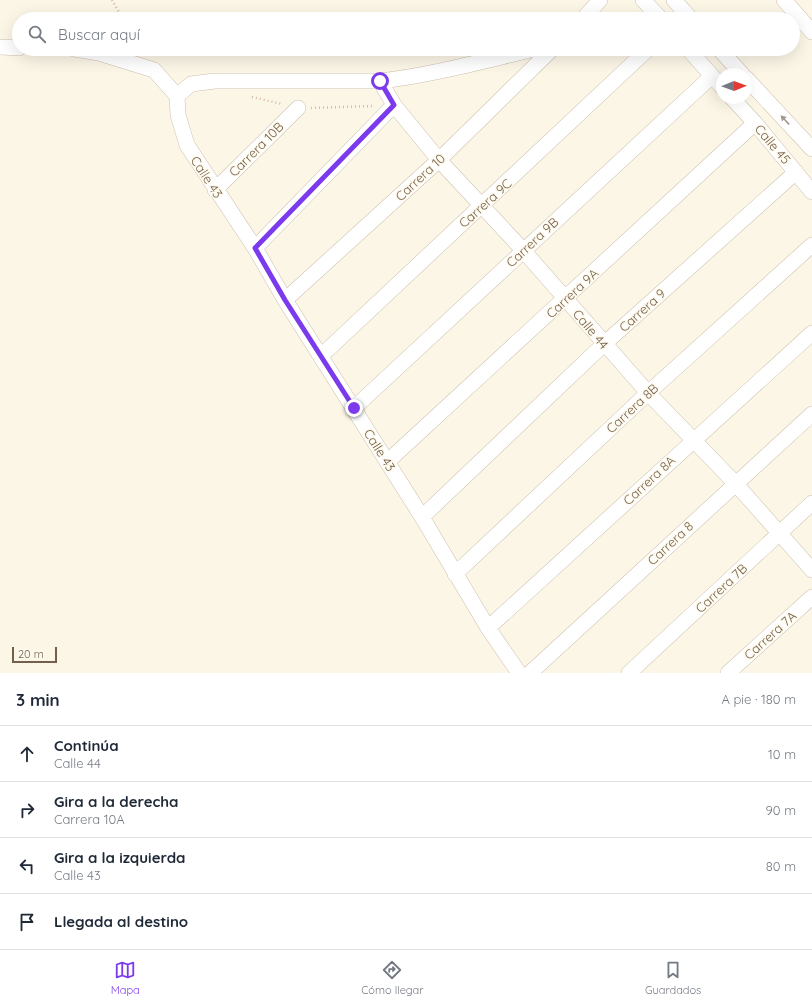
<!DOCTYPE html>
<html lang="es">
<meta charset="utf-8">
<style>
:root{--surface:#fff;--page:#f6f6f7;--text:#1f2937;--muted:#747a83;--line:#e0e1e3;--accent:#7c3aed}
body{margin:0;font-family:Quicksand,sans-serif;background:var(--page);color:var(--text)}
.compass{position:absolute;left:716px;top:68px;width:36px;height:36px;border-radius:50%;background:var(--surface);box-shadow:0 4px 16px #0002;rotate:89deg}
.scale{position:absolute;left:12px;bottom:10px;width:45px;box-sizing:border-box;padding-left:4px;border:2px solid #745f4c;border-top:0;font-size:11px;line-height:14px;white-space:nowrap;color:#745f4c;-webkit-text-stroke:3px #fefaed;paint-order:stroke}
.stop{position:absolute;width:12px;height:12px;margin:-9px;border:3px solid #7c3aed;border-radius:50%;background:#fff}
.stop.end{background:#7c3aed;border-color:#fff;box-shadow:0 1px 4px #0008}
.list{margin:0;padding:0;list-style:none}
h2{display:flex;justify-content:space-between;align-items:center;height:52px;margin:0;padding:0 16px;font-size:17px}
h2 small{font-size:13px;font-weight:400;color:var(--muted)}
.list li{display:grid;grid-template-columns:26px 1fr auto;gap:12px;align-items:center;box-sizing:border-box;height:56px;padding:0 16px;border-top:1px solid var(--line)}
.list b{display:block;font-size:15px;white-space:nowrap}
.list p{margin:0;font-size:13px;white-space:nowrap;color:var(--muted)}
.list em{font-size:13px;font-style:normal;color:var(--muted)}
.icon{flex:none;width:22px;height:22px;fill:none;stroke:currentColor;stroke-width:2;stroke-linecap:round;stroke-linejoin:round}
.map{position:relative;flex:none;width:812px;height:673px;overflow:hidden}
.search{position:absolute;background:var(--surface);box-shadow:0 4px 16px #0002;left:12px;right:12px;top:12px;height:44px;display:flex;align-items:center;gap:10px;box-sizing:border-box;padding:0 14px;border-radius:22px;color:var(--muted);font-size:15px}
.sheet{height:276px;background:var(--surface)}
nav{display:flex;justify-content:space-around;align-items:center;box-sizing:border-box;height:56px;border-top:1px solid var(--line);background:var(--surface);font-size:11px;color:var(--muted)}
nav a{display:grid;justify-items:center;gap:2px}
nav .on{color:var(--accent)}
.map>svg:first-child{display:block}
</style>
<div class="map">
<svg width="812" height="673" viewBox="0 0 812 673">
<rect width="100%" height="100%" fill="#fcf6e7"/>
<g fill="none" stroke-linecap="round" stroke-linejoin="round">
<defs>
<path id="minor" d="M643 0 661 19
M674 0 691 19
M784 0 812 32
M583 19 600 0
M0 47 19 48
M74 49 99 53 154 70 177 96
M688 49 722 87
M719 49 742 74
M746 78 812 149
M380 81 394 105 439 160 523 250 648 393 735 483 812 570
M732 98 755 123 812 192
M215 190 298 108
M255 248 394 105
M285 300 439 160 552 49
M321 356 648 49
M354 408 712 76
M387 462 755 123
M422 517 604 344 796 172
M455 574 648 393 812 245
M488 628 812 333
M519 673 488 628 422 517 285 300 255 248 187 145 178 115 177 96 191 84 215 81H380C432 75 483 61 535 49
M530 673 812 414
M629 673 812 503
M728 673 812 597"/>
</defs>
<use href="#minor" stroke="#cdbfad" stroke-width="16"/>
<path stroke="#d5bca2" stroke-width="2.5" stroke-dasharray="1 3" stroke-linecap="butt" d="M112 0 123 19
M252 97 282 104
M311 108 372 106"/>
<use href="#minor" stroke="#fff" stroke-width="15"/>
</g>
<defs><path id="oneway-solid" d="M-6-.8H1V-3.2L6.5 0L1 3.2V.8H-6Z"/></defs>
<use fill="#a5978b" href="#oneway-solid" transform="translate(785 120) rotate(-133)"/>
<g fill="none" stroke-linecap="round" stroke-linejoin="round">
<path stroke="#7c3aed" stroke-width="5" d="M354 408 285 300 255 248 394 105 380 81"/>
</g>
<g text-anchor="middle" dominant-baseline="central" stroke-width="3" stroke-linejoin="round" paint-order="stroke">
<g font-size="13" fill="#745f4c" stroke="#fefaed">
<text transform="translate(773 144) rotate(50)">Calle 45</text>
<text transform="translate(256 149) rotate(-45)">Carrera 10B</text>
<text transform="translate(207 177) rotate(57)">Calle 43</text>
<text transform="translate(420 177) rotate(-43)">Carrera 10</text>
<text transform="translate(485 203) rotate(-42)">Carrera 9C</text>
<text transform="translate(532 242) rotate(-43)">Carrera 9B</text>
<text transform="translate(572 293) rotate(-43)">Carrera 9A</text>
<text transform="translate(642 310) rotate(-42)">Carrera 9</text>
<text transform="translate(591 329) rotate(50)">Calle 44</text>
<text transform="translate(632 408) rotate(-43)">Carrera 8B</text>
<text transform="translate(380 450) rotate(58)">Calle 43</text>
<text transform="translate(649 480) rotate(-43)">Carrera 8A</text>
<text transform="translate(670 543) rotate(-43)">Carrera 8</text>
<text transform="translate(721 588) rotate(-43)">Carrera 7B</text>
<text transform="translate(770 635) rotate(-42)">Carrera 7A</text>
</g>
</g>
</svg>
<svg class="compass" viewBox="-18 -18 36 36"><path d="M0-13l5 13h-10z" fill="#e53935"/><path d="M0 13l5-13h-10z" fill="#747a83"/></svg>
<div class="scale">20 m</div>
<div class="stop" style="left:380px;top:81px"></div>
<div class="stop end" style="left:354px;top:408px"></div>
<div class="search"><svg class="icon" aria-label="search" viewBox="0 0 24 24"><circle cx="10" cy="10" r="6"/><path d="M15 15l6 6"/></svg>Buscar aquí</div>
</div>
<section class="sheet">
<h2>3 min<small>A pie · 180 m</small></h2>
<ul class="list">
<li><svg class="icon" aria-label="ahead" viewBox="0 0 24 24"><path d="M12 20V5M6 11l6-6 6 6"/></svg><div><b>Continúa</b><p>Calle 44</p></div><em>10 m</em></li>
<li><svg class="icon" aria-label="right" viewBox="0 0 24 24"><path d="M7 20v-9h11M14 6l5 5-5 5"/></svg><div><b>Gira a la derecha</b><p>Carrera 10A</p></div><em>90 m</em></li>
<li><svg class="icon" aria-label="left" viewBox="0 0 24 24"><path d="M17 20v-9H6M10 6l-5 5 5 5"/></svg><div><b>Gira a la izquierda</b><p>Calle 43</p></div><em>80 m</em></li>
<li><svg class="icon" aria-label="arrive" viewBox="0 0 24 24"><path d="M6 21V4h12l-3 4 3 4H6"/></svg><div><b>Llegada al destino</b></div></li>
</ul>
</section>
<nav>
<a class="on"><svg class="icon" aria-label="map" viewBox="0 0 24 24"><path d="M3 6l6-2 6 2 6-2v14l-6 2-6-2-6 2zM9 4v14M15 6v14"/></svg>Mapa</a>
<a><svg class="icon" aria-label="directions" viewBox="0 0 24 24"><path d="M12 3l9 9-9 9-9-9zM9 14v-3h6M13 9l2 2-2 2"/></svg>Cómo llegar</a>
<a><svg class="icon" aria-label="saved" viewBox="0 0 24 24"><path d="M7 4h10v16l-5-4-5 4z"/></svg>Guardados</a>
</nav>
